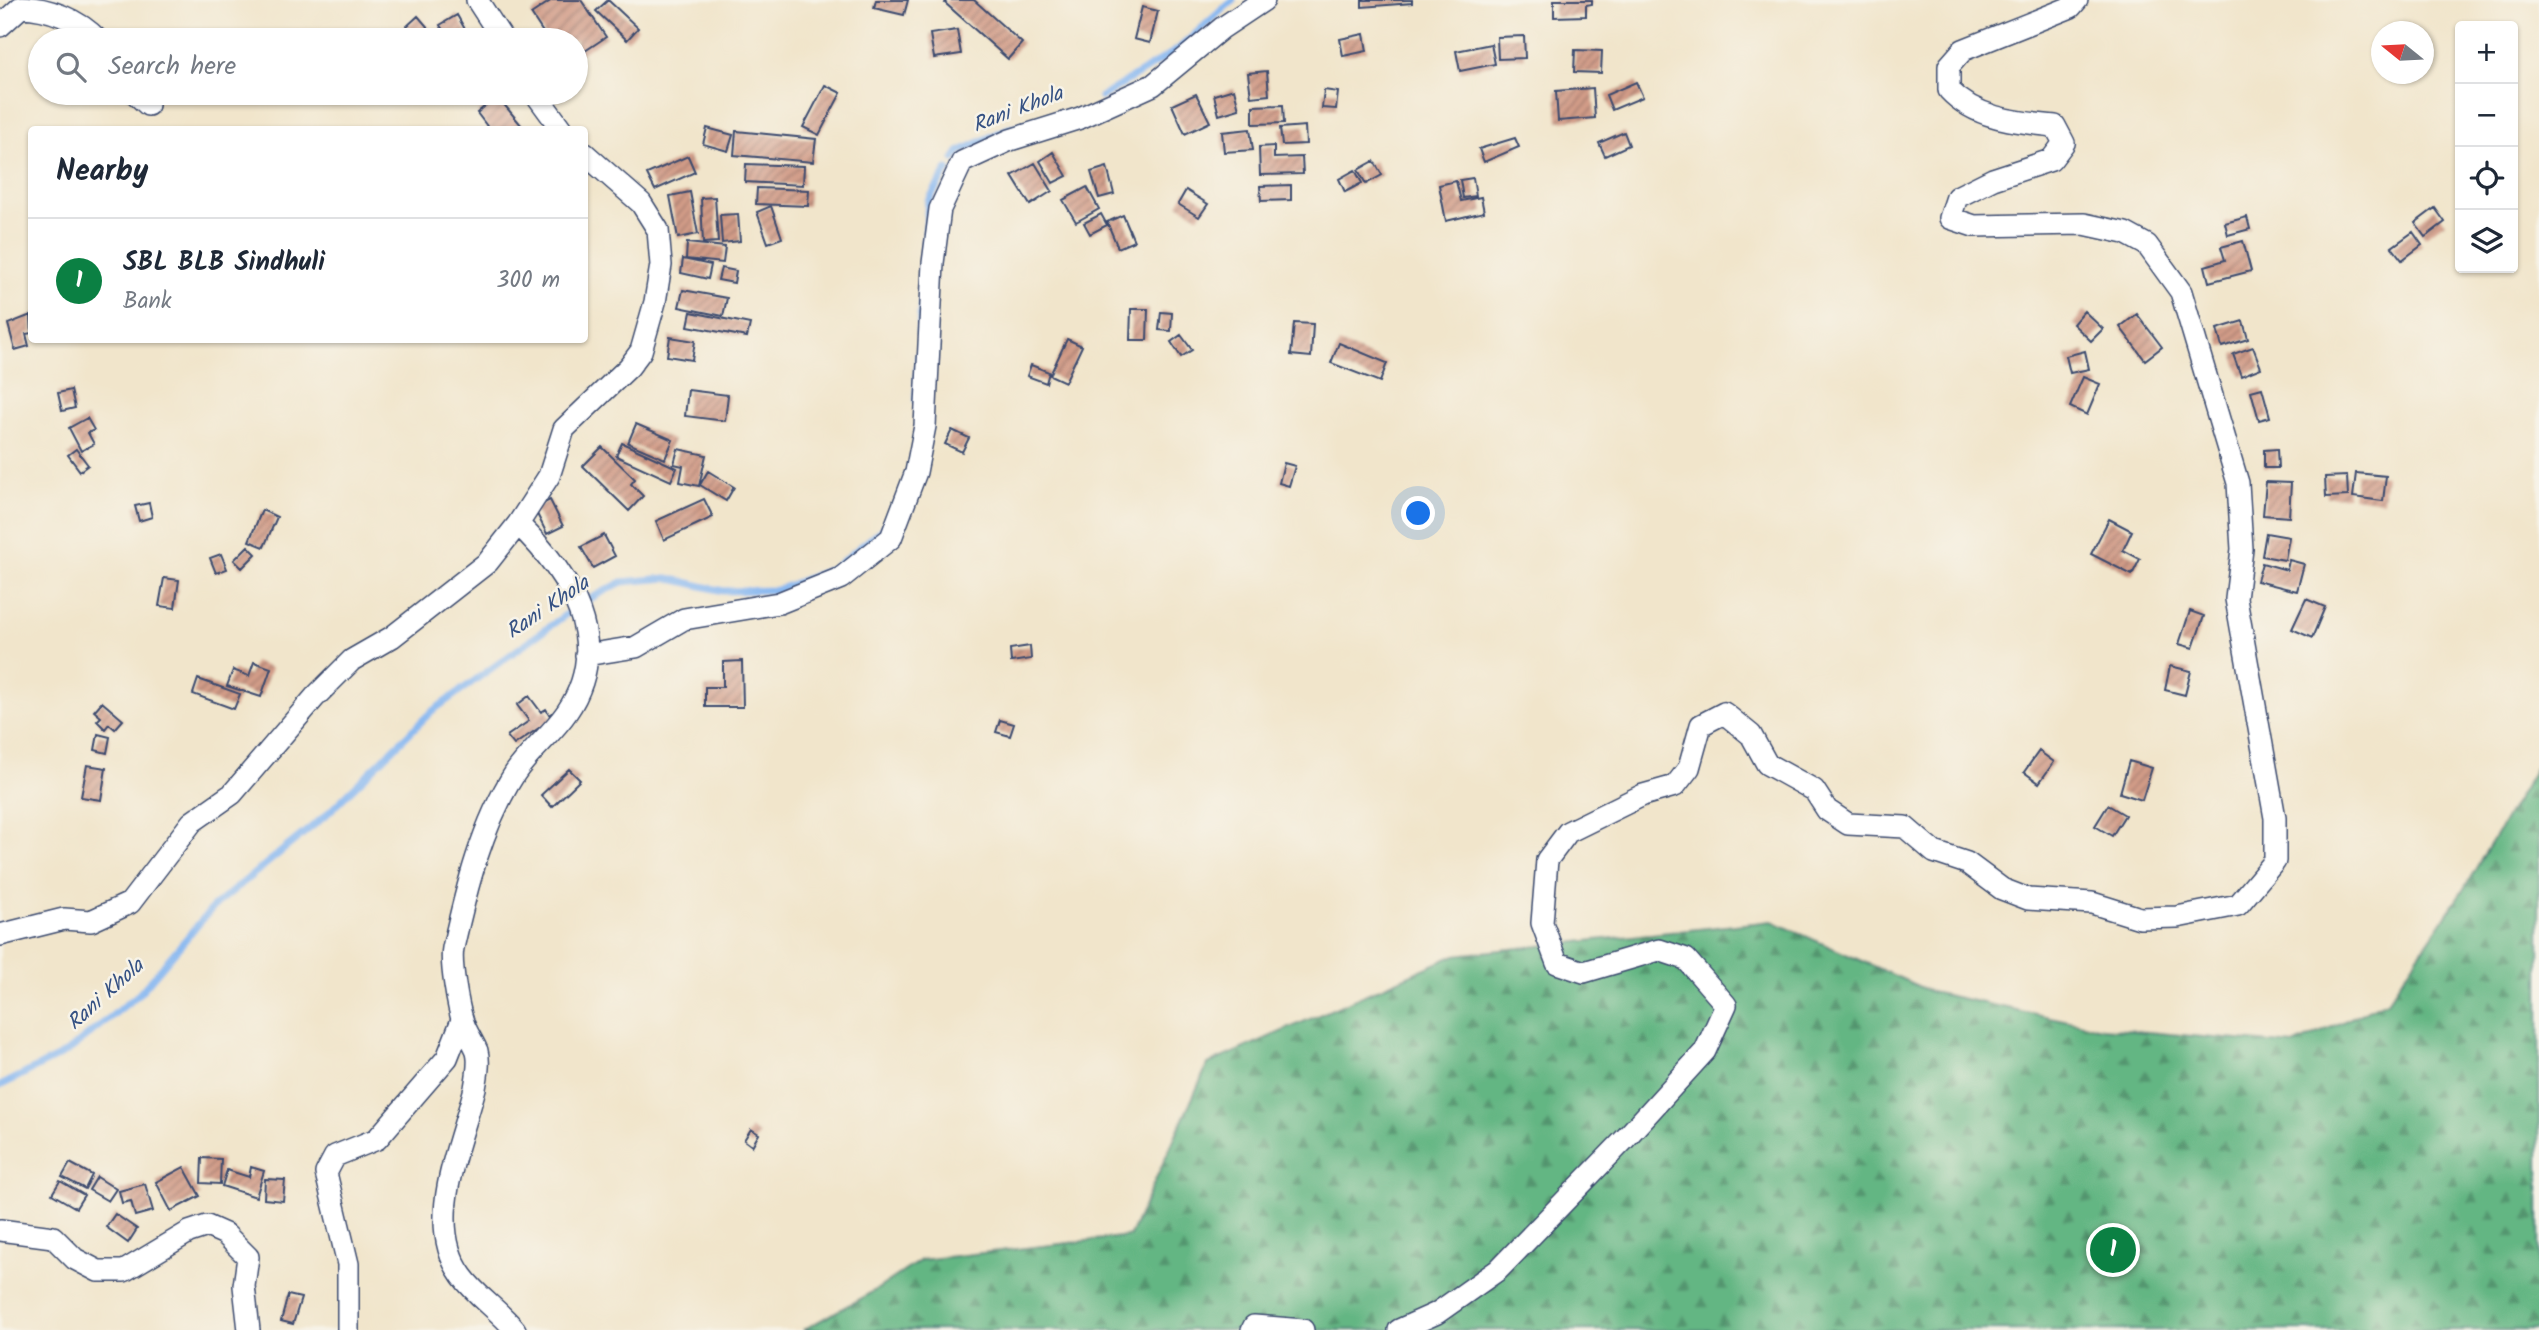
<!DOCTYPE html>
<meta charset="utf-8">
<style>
:root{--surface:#fff;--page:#f2f2f3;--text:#1f2937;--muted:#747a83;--line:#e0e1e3;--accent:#0b8043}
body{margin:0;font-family:Kalam,sans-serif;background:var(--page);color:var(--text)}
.controls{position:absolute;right:21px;top:21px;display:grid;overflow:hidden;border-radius:7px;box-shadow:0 2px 5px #0004}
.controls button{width:63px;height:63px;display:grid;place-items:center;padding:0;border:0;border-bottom:2px solid var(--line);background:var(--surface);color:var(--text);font:35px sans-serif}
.compass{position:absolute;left:2371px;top:21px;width:63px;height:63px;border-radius:50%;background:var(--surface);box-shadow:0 2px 5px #0004;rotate:288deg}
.you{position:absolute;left:1419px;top:514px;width:24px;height:24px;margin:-18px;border:5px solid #fff;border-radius:50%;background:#1a73e8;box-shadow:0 0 0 10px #1a73e833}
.badge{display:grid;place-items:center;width:46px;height:46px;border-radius:50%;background:var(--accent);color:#fff;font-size:23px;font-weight:700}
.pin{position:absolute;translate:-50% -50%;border:4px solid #fff;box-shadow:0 2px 7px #0006}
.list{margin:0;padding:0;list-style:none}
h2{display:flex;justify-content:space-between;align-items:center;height:91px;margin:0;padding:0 28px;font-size:30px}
h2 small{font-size:23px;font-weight:400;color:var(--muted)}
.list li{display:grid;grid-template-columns:46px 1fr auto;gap:21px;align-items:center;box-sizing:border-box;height:126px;padding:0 28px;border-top:2px solid var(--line)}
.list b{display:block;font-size:26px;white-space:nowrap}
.list p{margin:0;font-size:23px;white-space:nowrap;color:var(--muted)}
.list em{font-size:23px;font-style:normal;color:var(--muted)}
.icon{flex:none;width:38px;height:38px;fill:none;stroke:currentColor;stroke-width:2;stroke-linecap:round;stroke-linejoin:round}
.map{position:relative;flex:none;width:2539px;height:1330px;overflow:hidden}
.search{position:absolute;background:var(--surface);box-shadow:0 2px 5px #0004;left:28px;top:28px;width:560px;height:77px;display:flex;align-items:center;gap:18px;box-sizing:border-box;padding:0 24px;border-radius:38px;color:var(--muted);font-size:26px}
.panel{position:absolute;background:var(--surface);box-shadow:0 2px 5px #0004;left:28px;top:126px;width:560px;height:217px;border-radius:7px}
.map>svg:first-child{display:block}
</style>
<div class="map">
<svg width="2539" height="1330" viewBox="0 0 2539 1330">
<defs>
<pattern id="forest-firs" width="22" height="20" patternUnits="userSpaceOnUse" patternTransform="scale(1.75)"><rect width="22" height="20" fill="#64b683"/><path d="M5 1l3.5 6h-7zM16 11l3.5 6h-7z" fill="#52946e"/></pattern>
<pattern id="building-hatch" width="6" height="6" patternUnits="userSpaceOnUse" patternTransform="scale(1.75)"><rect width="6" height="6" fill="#d19b87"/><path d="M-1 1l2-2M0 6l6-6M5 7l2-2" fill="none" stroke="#a97f72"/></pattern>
</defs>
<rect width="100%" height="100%" fill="#f7f3e8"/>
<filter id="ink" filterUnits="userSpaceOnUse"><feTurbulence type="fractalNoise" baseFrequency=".0143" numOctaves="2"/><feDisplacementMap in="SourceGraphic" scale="14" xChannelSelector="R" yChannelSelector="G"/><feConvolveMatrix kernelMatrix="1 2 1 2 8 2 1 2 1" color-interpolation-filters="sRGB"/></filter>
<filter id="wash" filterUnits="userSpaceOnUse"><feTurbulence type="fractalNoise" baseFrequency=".00686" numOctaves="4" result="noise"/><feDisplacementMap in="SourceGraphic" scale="28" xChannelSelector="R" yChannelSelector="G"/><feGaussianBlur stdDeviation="1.57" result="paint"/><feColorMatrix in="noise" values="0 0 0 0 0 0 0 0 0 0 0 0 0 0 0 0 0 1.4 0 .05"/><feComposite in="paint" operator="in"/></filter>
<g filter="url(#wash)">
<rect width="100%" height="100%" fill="#f1e5cb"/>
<path fill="url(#forest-firs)" stroke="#407270" stroke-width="2" d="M2539 762V1330H803L876 1290 921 1260 1130 1236 1208 1064 1455 955 1772 921 1931 992 2102 1028 2294 1045 2387 1001 2462 892Z"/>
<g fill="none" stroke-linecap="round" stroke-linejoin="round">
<path stroke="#84b6f1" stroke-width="7" d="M1101 97 1177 50 1233 0
M954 159 959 152 1007 129 1037 121
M919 333 928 201 948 169
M916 400 918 356
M0 1086 67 1052 139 994 213 907 325 816 431 712 582 603 622 582 667 578 723 591 777 590 834 568 884 528 887 522"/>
</g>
<g id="blocks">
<path fill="url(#building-hatch)" d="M552 0H581L606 37 576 57V40H548L531 14Z
M608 0 638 28 627 40 596 11Z
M876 0H908L904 15 874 8Z
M947 0H974L1022 43 1008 59 945 3Z
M1362 0H1412V3L1362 7Z
M1554 0H1592V4L1586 5V16L1554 17Z
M1142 7 1158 11 1150 43 1134 39Z
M457 15 471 40H449L440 25Z
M418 16 436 37 432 40H418L406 27Z
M957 30 961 54 934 58 930 34Z
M1364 34 1367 51 1343 56 1340 39Z
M1524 36 1525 58 1498 59 1497 37Z
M1491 44 1495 64 1460 71 1456 51Z
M1575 50 1602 51 1601 73 1574 72Z
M1267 71 1269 95 1251 97 1248 73Z
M1636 82 1643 97 1612 110 1606 95Z
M825 85 841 93 819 135 803 127Z
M1593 88 1595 118 1558 121 1556 91Z
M1234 89 1239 109 1219 115 1214 95Z
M1324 90 1338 92 1336 109 1322 108Z
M1196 94 1210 122 1185 134 1172 105Z
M497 96 522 126 518 130H490L477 113Z
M1283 105 1284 123 1253 124V106Z
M1305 126 1306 144 1282 145 1280 128Z
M707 128 733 135 728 151 703 144Z
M1250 129 1253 150 1224 152 1222 132Z
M736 131 816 139 813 162 734 155Z
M1624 132 1629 145 1605 156 1599 143Z
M1515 138 1519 147 1484 162 1479 149Z
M1274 146V158L1302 157 1303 174 1260 175 1259 147Z
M1053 152 1067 176 1053 183 1040 161Z
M688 156 695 172 655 190 647 174Z
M1374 161 1382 175 1366 184 1358 170Z
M1035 163 1052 191 1030 205 1012 176Z
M746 164 804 166 803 185 745 182Z
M1107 167 1114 194 1099 198 1091 172Z
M1355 170 1362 183 1345 192 1339 179Z
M1473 178 1476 196 1463 198 1460 180Z
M1456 181 1461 201 1481 197 1484 212 1446 221 1439 185Z
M1291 185V200L1261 201 1260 186Z
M1087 187 1099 209 1076 222 1063 200Z
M757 188 809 190 808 206 756 204Z
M1186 190 1208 204 1199 217 1178 204Z
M690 192 698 234 678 238 670 196Z
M715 197 718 242 703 243 701 198Z
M771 206 782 238 768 243 757 212Z
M2435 208 2445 222 2425 237 2415 223Z
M738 214 740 241 722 243 720 215Z
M1101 214 1107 225 1090 234 1084 223Z
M1123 215 1134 241 1118 248 1107 222Z
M2247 217 2250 229 2228 235 2225 223Z
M2413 232 2422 245 2402 260 2392 247Z
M2243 241 2251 271 2209 282 2205 266 2225 260 2221 247Z
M687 243 725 247 723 263 686 259Z
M683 259 711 265 708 279 681 273Z
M721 268 736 271 734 283 718 280Z
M683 290 727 298 723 316 679 307Z
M1131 309H1148L1147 340H1130Z
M2084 311 2103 329 2091 341 2073 324Z
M691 312 750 324 747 337 688 326Z
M1161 312 1172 313 1171 331 1159 330Z
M2137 314 2162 347 2145 360 2120 327Z
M31 315 32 333 26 334 29 346 15 350 8 324Z
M2243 321 2248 339 2222 347 2217 329Z
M1294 323 1313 324 1311 357 1291 355Z
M1181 335 1192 350 1181 357 1171 342Z
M670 337 695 341 692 360 667 356Z
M1067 339 1082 346 1065 382 1050 375Z
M1339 343 1387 363 1380 382 1331 363Z
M2253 347 2261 368 2241 376 2233 354Z
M2085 351 2089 369 2070 373 2066 356Z
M1031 365 1049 372 1046 383 1027 376Z
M2083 377 2100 384 2087 415 2070 407Z
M2262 388 2270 417 2259 420 2251 391Z
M71 390 75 408 62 411 58 393Z
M688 390 728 395 725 421 685 416Z
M87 418 94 430 88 433 94 444 81 451 69 428Z
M636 424 673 440 665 459 628 443Z
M952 430 969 438 962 452 945 444Z
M622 443 677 468 671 481 616 456Z
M602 447 635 479 631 484 643 496 629 511 583 466Z
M76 449 88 465 80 471 68 455Z
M678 449 706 455 699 486 680 482 683 466 674 464Z
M2277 449 2278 468H2264V450Z
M1284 463 1295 466 1289 486 1279 483Z
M708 471 734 487 726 501 700 485Z
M2356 473 2386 476 2383 501 2353 497Z
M2347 476 2348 496 2326 497 2325 477Z
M2266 482 2291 483 2289 517 2263 515Z
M704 499 713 517 664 540 656 521Z
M550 500 563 526 547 534 534 508Z
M149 503 152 517 139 521 135 506Z
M262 510 277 517 264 547 249 541Z
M2109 519 2132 531 2123 550 2140 559 2132 575 2091 554Z
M2266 533 2289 537 2285 560 2262 556Z
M604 535 615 556 593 568 581 547Z
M248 546 256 554 242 568 234 560Z
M221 554 227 569 216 573 210 558Z
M2289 560 2304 564 2297 591 2257 581 2262 563 2287 570Z
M164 578 179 580 175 608 159 606Z
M2306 599 2325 607 2312 638 2292 629Z
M2190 611 2204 616 2193 648 2179 644Z
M1030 646 1031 659 1011 662 1010 649Z
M742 661 743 707H705V687H723V662Z
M254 662 271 668 261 697 227 686 233 670 249 676Z
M2170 666 2191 671 2185 695 2165 690Z
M198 679 240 694 234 709 193 694Z
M529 696 541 712 546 709 552 719 514 745 507 736 529 721 517 705Z
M102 702 123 720 115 729 109 724 105 729 97 721 101 717 94 711Z
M1000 720 1014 724 1010 736 996 732Z
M98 734 110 737 107 753 95 750Z
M2039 751 2054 762 2039 783 2024 772Z
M2129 761 2152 768 2142 800 2120 793Z
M87 765 106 768 101 800 81 797Z
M569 769 580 780 552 807 541 795Z
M2108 805 2125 815 2112 836 2095 826Z
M751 1129 759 1134 752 1146 744 1140Z
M202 1158 221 1159 220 1184 201 1183Z
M70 1163 92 1175 85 1189 62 1177Z
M184 1167 200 1196 171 1211 156 1182Z
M251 1167 264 1171 256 1197 222 1186 227 1170 249 1177Z
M97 1177 116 1189 108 1201 89 1190Z
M265 1179 285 1180 283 1201 264 1199Z
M60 1181 84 1195 76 1208 52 1194Z
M145 1184 153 1211 135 1216 131 1201 122 1203 119 1191Z
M115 1214 137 1229 128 1243 106 1227Z
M288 1295 301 1298 293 1324 281 1321Z"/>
</g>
</g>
<g filter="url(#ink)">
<use href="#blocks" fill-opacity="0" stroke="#3b4a6e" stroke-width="2"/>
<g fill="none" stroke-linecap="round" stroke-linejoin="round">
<defs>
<path id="street" d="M477 0 503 40
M0 26 21 7C49 8 78 19 98 40
M135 93 148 105
M535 93 562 130
M586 655 636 647 684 619 779 603 841 578 891 538 916 472 925 426 933 263 940 209 962 162 1010 140 1080 118 1153 85 1222 28 1264 0
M0 935 64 919 91 921 130 903 192 822 232 794 315 697 352 660 392 637 488 562 518 524
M0 1230 53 1237 75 1259 98 1271H124L189 1232 207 1226 225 1234 248 1257 244 1286 249 1330
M348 1330V1264L326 1173 335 1156 377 1139 447 1058 462 1020
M515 1330C499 1310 477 1297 462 1276 423 1223 461 1145 475 1088 477 1077 480 1062 477 1051 473 1041 466 1032 463 1022 458 1007 450 963 453 948 466 890 482 824 515 773 530 751 552 734 567 712 614 643 569 573 518 524L549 476 564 429 629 367 641 351 655 302 661 265 658 230 641 203 584 153
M1252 1330 1254 1326 1303 1330
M1399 1330 1437 1313 1498 1270 1623 1141 1705 1051 1726 1005 1686 959 1659 950 1584 972 1557 963 1542 923 1547 860 1568 832 1643 795 1675 786 1689 768 1701 725 1724 713 1751 735 1767 764 1814 790 1827 810 1848 824 1905 827 1934 852 1967 863 2002 889 2028 899 2092 903 2140 918 2177 917 2238 905 2275 861V818L2236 599 2242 549 2238 483 2181 292 2147 245 2125 233 2084 224 1974 226 1950 218 1957 197 1993 179 2051 160 2064 143 2055 126C2017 122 1976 119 1949 90V66L1963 50 2071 7 2077 0"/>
</defs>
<use href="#street" stroke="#3b4a6e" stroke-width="24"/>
<use href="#street" stroke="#fff" stroke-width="21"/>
</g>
</g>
<g text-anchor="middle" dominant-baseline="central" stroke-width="5" stroke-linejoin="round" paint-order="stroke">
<g font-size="21" font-style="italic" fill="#355183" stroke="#f7f3e8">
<text transform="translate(1018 110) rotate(-21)">Rani Khola</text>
<text transform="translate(548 608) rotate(-34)">Rani Khola</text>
<text transform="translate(106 995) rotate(-42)">Rani Khola</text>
</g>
</g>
</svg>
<div class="controls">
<button>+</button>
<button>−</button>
<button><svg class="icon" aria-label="locate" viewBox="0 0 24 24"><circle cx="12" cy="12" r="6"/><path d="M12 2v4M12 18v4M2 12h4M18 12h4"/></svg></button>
<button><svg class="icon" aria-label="layers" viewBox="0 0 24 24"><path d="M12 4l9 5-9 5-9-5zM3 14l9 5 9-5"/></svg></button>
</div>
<svg class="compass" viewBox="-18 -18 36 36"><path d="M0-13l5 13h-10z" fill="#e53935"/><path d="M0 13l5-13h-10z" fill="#747a83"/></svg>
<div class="you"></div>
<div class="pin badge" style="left:2113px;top:1250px">1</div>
<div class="search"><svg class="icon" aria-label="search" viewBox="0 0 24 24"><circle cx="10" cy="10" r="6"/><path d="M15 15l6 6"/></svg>Search here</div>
<section class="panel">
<h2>Nearby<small></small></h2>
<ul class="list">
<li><span class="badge">1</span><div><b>SBL BLB Sindhuli</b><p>Bank</p></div><em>300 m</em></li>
</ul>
</section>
</div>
